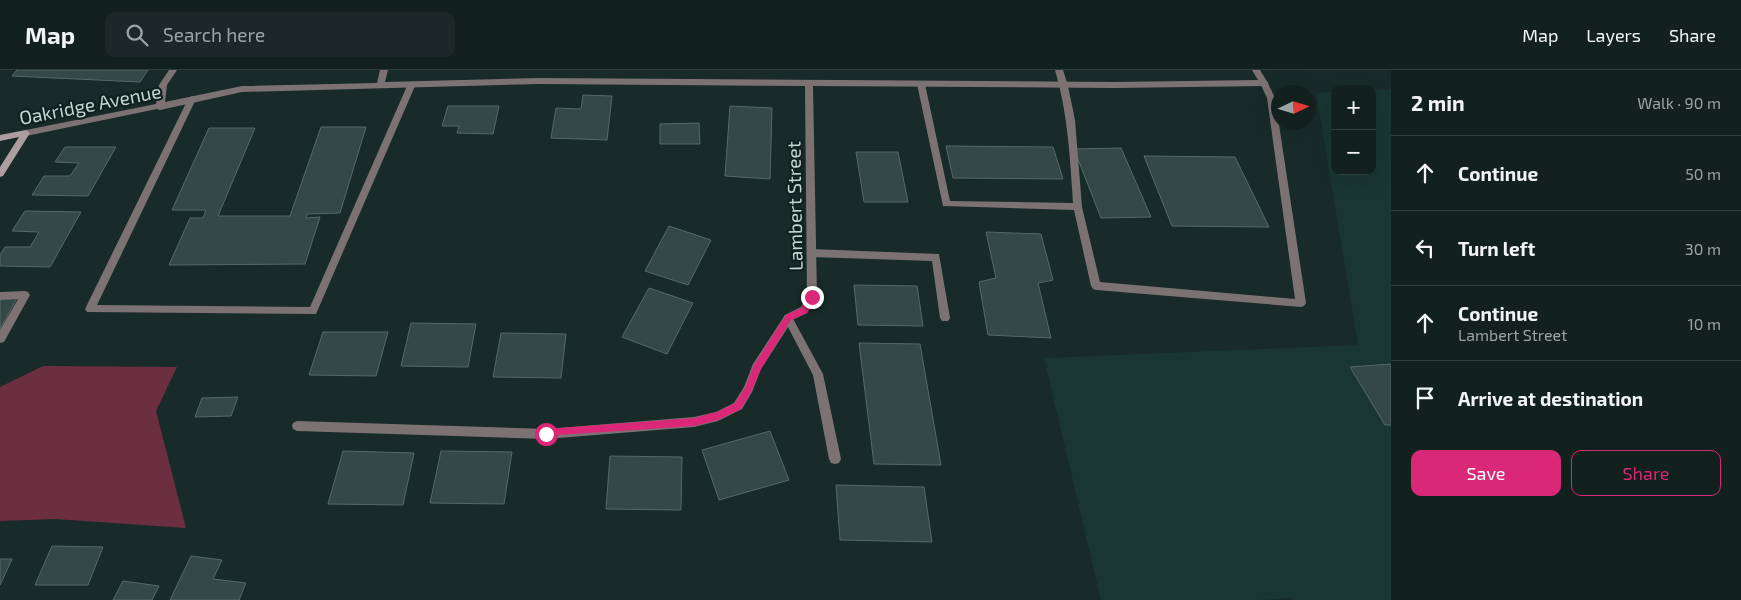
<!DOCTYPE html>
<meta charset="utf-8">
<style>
:root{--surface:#12201e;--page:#1b2827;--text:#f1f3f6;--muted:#9ca3a4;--line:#313e3c;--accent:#db2777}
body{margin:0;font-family:"Exo 2",sans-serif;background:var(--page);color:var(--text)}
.controls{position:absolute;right:15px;top:15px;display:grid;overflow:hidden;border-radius:10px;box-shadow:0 5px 20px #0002}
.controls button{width:45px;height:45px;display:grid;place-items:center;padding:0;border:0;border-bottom:1px solid var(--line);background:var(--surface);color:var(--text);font:25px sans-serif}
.compass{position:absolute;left:1271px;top:15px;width:45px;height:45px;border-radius:50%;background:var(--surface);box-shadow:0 5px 20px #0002;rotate:86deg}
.stop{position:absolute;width:15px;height:15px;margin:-11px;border:4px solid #db2777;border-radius:50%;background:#fff}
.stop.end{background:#db2777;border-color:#fff;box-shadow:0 1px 5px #0008}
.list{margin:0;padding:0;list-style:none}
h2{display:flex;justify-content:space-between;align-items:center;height:65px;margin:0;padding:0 20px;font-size:21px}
h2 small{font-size:16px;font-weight:400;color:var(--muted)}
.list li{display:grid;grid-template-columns:32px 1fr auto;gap:15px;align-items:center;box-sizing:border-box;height:75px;padding:0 20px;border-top:1px solid var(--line)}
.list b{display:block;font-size:19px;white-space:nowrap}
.list p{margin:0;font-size:16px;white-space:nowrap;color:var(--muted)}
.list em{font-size:16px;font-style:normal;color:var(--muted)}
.actions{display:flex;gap:10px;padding:15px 20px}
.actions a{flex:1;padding:11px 0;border:1px solid var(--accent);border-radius:10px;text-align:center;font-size:18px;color:var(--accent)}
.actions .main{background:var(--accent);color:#fff}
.icon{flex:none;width:28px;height:28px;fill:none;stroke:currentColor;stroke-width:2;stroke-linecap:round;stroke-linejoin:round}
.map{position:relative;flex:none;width:1391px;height:530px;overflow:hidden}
header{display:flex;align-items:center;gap:30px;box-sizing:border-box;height:70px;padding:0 25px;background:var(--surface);border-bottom:1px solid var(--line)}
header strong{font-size:24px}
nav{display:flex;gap:28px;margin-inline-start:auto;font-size:18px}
.search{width:350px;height:45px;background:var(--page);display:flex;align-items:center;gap:12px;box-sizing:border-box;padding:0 18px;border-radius:10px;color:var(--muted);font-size:19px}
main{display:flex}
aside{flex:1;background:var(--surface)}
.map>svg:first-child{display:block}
</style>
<header>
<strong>Map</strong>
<div class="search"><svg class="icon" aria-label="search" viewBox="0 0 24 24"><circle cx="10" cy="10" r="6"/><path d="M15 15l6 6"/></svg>Search here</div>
<nav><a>Map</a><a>Layers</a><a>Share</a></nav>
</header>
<main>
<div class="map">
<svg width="1391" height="530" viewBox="0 0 1391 530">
<rect width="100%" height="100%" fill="#182b28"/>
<path fill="#1a3632" d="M1391 19V530H1292L1291 528 1259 530H1101L1044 288 1358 275 1316 23 1335 22V101H1372V20Z"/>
<path fill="#6c2f41" d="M43 296 177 297 156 341 186 458 55 449 0 451V317Z"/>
<path fill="#344845" stroke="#556a67" d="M17 0H148L140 12 12 6Z
M583 25 612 26 607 70 551 68 556 38 581 39Z
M448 36H499L493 64 457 63 459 56H442Z
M730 36 772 38 770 109 725 106Z
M699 53 700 74H660V54Z
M321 57H366L340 143 307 144 306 148 320 147 305 194 169 195 190 148H203L206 140H172L209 58H255L218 146H290Z
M946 76 1053 77 1063 109 953 108Z
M65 77H116L88 126 32 125 44 106H70L79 93 55 92Z
M1121 78 1151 147 1101 148 1074 79Z
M856 82H898L908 132H864Z
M1144 86 1235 87 1269 157 1172 156Z
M25 141 81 142 50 197 0 196V185L5 177H30L39 162 12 161Z
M669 156 711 170 688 215 645 201Z
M986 162 1041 164 1053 210 1038 213 1051 268 988 265 979 212 996 208Z
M854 215 917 216 923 256 858 255Z
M649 218 693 233 667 284 622 267Z
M0 228H17L0 259Z
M411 253 476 254 468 297 401 296Z
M323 262H388L376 306 309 305Z
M501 263 566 264 561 308 493 307Z
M859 273 920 274 941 395 874 394Z
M1391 294V355H1385L1350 297Z
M238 327 231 346 195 347 202 328Z
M770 361 789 410 719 430 702 380Z
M343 381 414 383 403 435 328 434Z
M441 381 512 382 504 434 430 433Z
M610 386 682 387 681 440 606 439Z
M836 415 924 417 932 472 840 470Z
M52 476 103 477 88 515H35Z
M191 486 222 490 213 509 246 513 239 530H170Z
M0 489H12L0 515Z
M123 511 159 516 152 530H113Z"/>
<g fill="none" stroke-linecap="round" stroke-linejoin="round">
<path fill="#7c7274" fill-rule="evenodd" d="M1055 0H1063L1068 16 1075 50 1082 137 1100 212 1295 229 1267 28 1260 13 1261 11H1267L1275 28 1306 233 1304 236 1301 237 1096 220 1093 219 1091 216 1074 140 943 136 917 14 921 11 925 14 950 131 1073 133C1070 88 1068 44 1055 0Z
M411 13 415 16 316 244 87 242 85 239 188 29 192 26 196 29 97 235 310 237 407 16Z
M811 179 939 184 950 248 948 251H942L940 248 932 191 811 187 806 183Z
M25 221 28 222 30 225 4 272 0 273V260L18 229 0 230V222Z
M788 244 791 245 823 304 841 389 839 393 835 394 831 393 829 389 813 305 788 257 761 299 752 322 742 339 718 351 694 357 546 369 297 361 293 359 292 356 293 353 297 351 546 359 694 347 716 342 734 333 744 317 753 294 785 245Z"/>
<path fill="#7c7274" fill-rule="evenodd" d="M169 0H177L167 15 165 32 242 16 377 13 380 0H388L385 12 539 8 1115 12 1258 10 1252 0H1260L1268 13 1264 16 1115 18 813 16 817 227 807 243 788 252 785 251 783 248 785 245 801 237 807 226 805 16 539 14 242 22 160 40 157 39 26 66 22 63 26 60 156 34 159 15Z"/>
<path fill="#ac9da0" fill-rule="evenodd" d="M26 60 30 63 3 106 0 107V97L19 67 0 71V65Z"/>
</g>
<path fill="#db2777" d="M809 224H812L816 227 807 243 791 250 761 299 751 322 741 339 718 350 694 356 543 366V361L546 359 694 348 717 342 735 333 745 318 754 295 786 245 801 238Z"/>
<g text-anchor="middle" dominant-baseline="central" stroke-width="4.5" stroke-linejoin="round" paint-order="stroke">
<g font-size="19" fill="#c8d4d2" stroke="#0e221f">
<text transform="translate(90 34) rotate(-11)">Oakridge Avenue</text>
<text transform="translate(794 136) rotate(-91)">Lambert Street</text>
</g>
</g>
</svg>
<div class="controls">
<button>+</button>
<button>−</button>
</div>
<svg class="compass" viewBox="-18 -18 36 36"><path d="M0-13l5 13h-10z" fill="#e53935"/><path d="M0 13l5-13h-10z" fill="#9ca3a4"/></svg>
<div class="stop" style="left:546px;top:364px"></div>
<div class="stop end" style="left:812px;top:227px"></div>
</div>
<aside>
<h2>2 min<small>Walk · 90 m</small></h2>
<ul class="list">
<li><svg class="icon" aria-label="ahead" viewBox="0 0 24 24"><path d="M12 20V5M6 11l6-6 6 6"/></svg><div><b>Continue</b></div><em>50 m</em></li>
<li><svg class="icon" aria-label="left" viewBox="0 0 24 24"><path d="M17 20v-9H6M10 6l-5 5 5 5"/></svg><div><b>Turn left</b></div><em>30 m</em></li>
<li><svg class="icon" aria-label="ahead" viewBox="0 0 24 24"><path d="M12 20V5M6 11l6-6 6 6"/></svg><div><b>Continue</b><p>Lambert Street</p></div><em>10 m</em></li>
<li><svg class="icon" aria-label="arrive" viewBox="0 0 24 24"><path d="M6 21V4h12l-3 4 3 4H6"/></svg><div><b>Arrive at destination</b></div></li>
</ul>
<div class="actions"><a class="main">Save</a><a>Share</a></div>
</aside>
</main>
